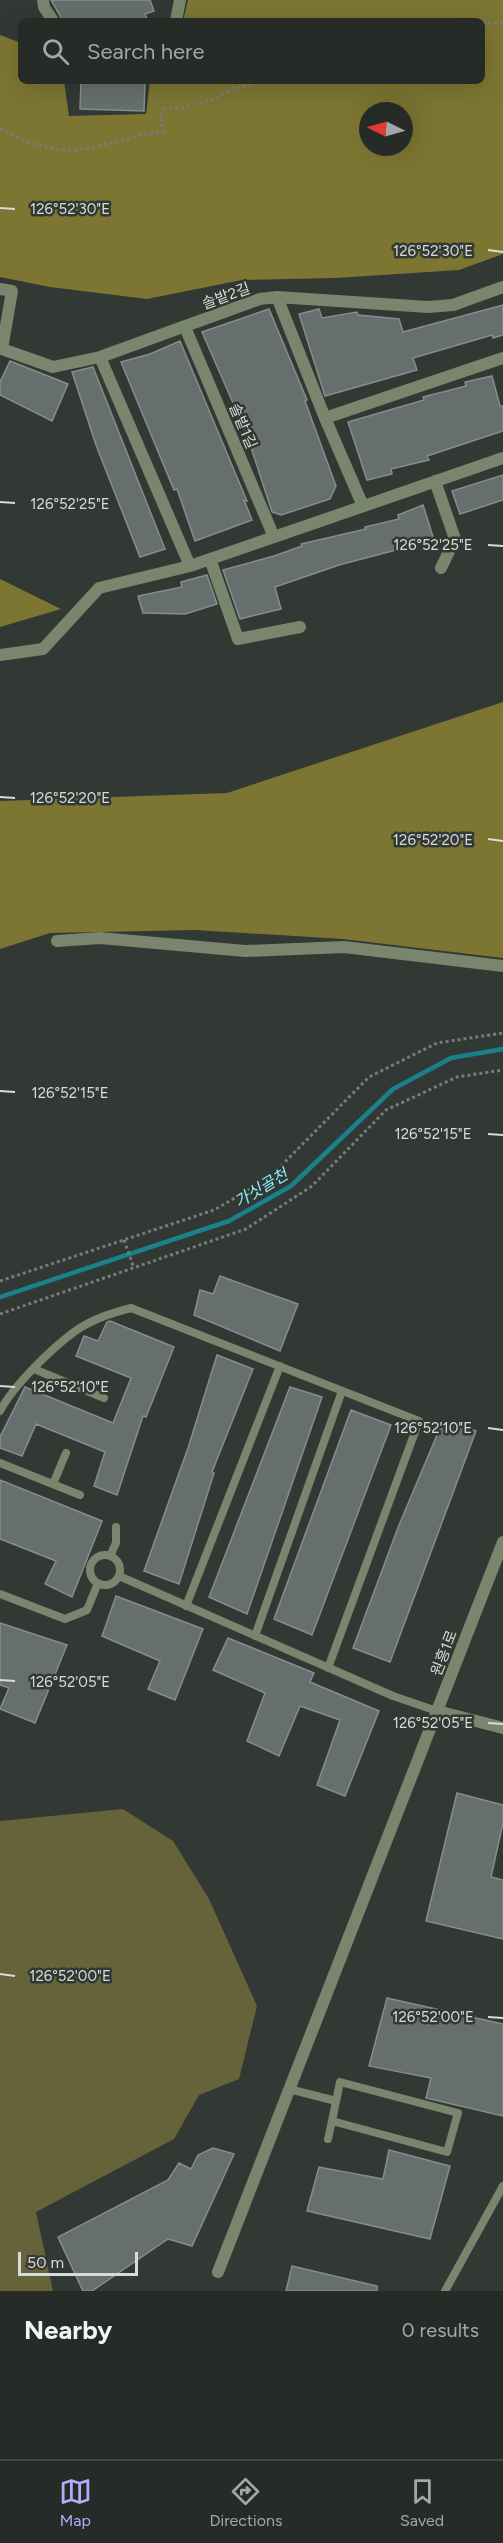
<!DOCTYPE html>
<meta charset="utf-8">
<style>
:root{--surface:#262b27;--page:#2e332f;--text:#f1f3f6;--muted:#a4a7a7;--line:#424744;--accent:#afaefa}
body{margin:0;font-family:Figtree,"Noto Sans KR",sans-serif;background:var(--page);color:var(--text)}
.compass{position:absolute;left:359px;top:102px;width:54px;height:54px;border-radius:50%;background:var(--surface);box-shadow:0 6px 24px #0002;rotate:275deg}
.scale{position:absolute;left:18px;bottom:15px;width:120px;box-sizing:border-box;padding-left:6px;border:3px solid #d8dcd9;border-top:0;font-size:16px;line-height:21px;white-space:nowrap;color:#d8dcd9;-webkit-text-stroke:4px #323934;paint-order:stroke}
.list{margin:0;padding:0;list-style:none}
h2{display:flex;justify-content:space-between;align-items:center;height:78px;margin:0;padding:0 24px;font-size:26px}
h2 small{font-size:20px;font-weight:400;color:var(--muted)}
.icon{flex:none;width:33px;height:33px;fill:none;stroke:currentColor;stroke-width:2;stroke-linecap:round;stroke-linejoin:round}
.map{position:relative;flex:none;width:503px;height:2291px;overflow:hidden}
.search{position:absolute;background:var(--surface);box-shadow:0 6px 24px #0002;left:18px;right:18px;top:18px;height:66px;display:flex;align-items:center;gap:15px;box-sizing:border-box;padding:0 21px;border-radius:9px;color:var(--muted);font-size:22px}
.sheet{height:168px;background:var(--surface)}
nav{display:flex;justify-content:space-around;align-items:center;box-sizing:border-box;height:84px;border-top:2px solid var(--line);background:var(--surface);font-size:16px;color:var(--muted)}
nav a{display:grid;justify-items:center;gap:3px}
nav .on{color:var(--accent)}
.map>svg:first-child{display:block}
</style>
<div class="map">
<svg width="503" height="2291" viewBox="0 0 503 2291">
<rect width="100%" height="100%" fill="#323934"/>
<path fill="#66623a" d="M123 1809 173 1841 209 1899 257 2006 239 2079 199 2095 174 2139 36 2212 53 2291H0V1821Z"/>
<path fill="#7d7532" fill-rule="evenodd" d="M188 0H503V254L459 270 336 278 242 280 147 299 50 287 0 277V35L21 43V81H64L69 116 146 114 150 81H482V21H183ZM368 111H404V147H368Z
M0 579 61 609 0 627Z
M503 702V958L343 939 195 930 50 933 0 949V801L227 793Z"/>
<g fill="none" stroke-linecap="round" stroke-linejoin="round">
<path stroke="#1a808b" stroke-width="4.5" d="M0 1297 229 1221 291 1186 393 1089 451 1058 503 1049"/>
</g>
<path fill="#666f6d" stroke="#848e8c" stroke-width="1.5" d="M51 0H150L154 11 145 14 148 21H63Z
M81 81H145L144 111 80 109Z
M503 305V335L493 338 492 335 413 358 417 370 325 396 299 314 319 309 322 318 357 312 358 315 399 319 403 332Z
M269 309 307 400 305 401 336 486 330 499 281 515 272 512 247 435 202 332Z
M180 341 247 501 244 500 252 520 195 541 177 489 174 490 121 362 150 354Z
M10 361 68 384 52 421 0 395V382Z
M93 367 165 549 140 557 96 445 72 372Z
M492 376 500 406H503V431L427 456 429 460 391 469 392 474 367 480 348 422 424 400 423 397 466 386 465 382Z
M503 475V500L460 514 452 491Z
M423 505 434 540 339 565 275 587 281 609 240 619 223 570 274 556 302 546 301 544 366 529 365 527 399 519 398 515Z
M207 575 217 604 185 614 143 613 138 596 182 587 181 582Z
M220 1276 298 1304 280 1351 194 1315 200 1290 213 1294Z
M110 1321 174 1347 146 1417 143 1416 117 1495 94 1486 105 1452 36 1424 22 1456 0 1448V1437L25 1387 113 1423 131 1378 76 1356 84 1336 98 1341 107 1322Z
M217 1355 253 1369 212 1472 214 1473 179 1584 144 1571 188 1448Z
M290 1387 322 1397 247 1614 209 1597Z
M351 1410 391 1425 312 1635 274 1619Z
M443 1421 476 1431 390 1662 353 1648 399 1525Z
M0 1480 102 1521 72 1597 45 1584 56 1561 0 1539Z
M116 1596 203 1629 175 1700 148 1689 160 1661 102 1636Z
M0 1623 67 1645 35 1723 0 1709 9 1688 0 1685Z
M228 1638 314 1673 310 1682 379 1711 345 1796 317 1785 340 1720 300 1706 279 1756 247 1741 265 1693 213 1670Z
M457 1793 503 1805V1823L491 1877 503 1880V1939L426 1921Z
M387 1998 503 2024V2116L426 2098 431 2078 369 2066Z
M213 2148 234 2154 192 2246 168 2239 92 2291H83L58 2237 168 2180 179 2163 191 2169 198 2155Z
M389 2150 450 2166 430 2239 307 2211 319 2167 383 2179Z
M292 2266 377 2286V2291H286Z"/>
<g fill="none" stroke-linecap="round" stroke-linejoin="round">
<path stroke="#777c78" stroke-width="3" stroke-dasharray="3 3" stroke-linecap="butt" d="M482 23H503
M0 129C21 139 46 151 71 150 102 149 131 134 163 132L160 116 165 109 185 107 218 98 233 88 249 86 254 81
M124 1240 134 1268
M0 1281 214 1210 269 1178 369 1077 437 1043 503 1033
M0 1314 246 1229 312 1186 386 1110 457 1077 503 1070"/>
<path stroke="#79856c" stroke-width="8" d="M34 1369 104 1398
M0 1411C13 1386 51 1349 74 1332 90 1320 111 1313 131 1308L419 1421 328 1668
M0 1463 80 1495
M53 1484 66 1453
M90 1570a15 15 0 1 1 30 0a15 15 0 1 1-30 0Z
M110 1556 116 1543V1527
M119 1576 393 1696 437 1711
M0 1594 65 1619 87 1610 98 1583
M186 1606 280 1366
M255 1636 342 1391
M340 2082 458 2113 447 2152 332 2121Z
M289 2089 336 2101
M328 2139 332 2121
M445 2291 503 2186"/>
<path stroke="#79856c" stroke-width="12" d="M43 0 44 7 53 21
M176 21 180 0
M0 289 12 291 2 349 53 367 100 357 260 299 277 297 428 307 453 305 503 287
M277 297 325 418 363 506
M185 327 274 537
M100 357 190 566
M325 418 503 358
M435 481 455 539 441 568
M210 559 238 639 300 627
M0 655 43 649 99 588 190 566 503 458
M57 941 100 938 245 951 344 947 503 966
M218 2272 437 1711"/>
<path stroke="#79856c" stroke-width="12" d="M503 1542 437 1711 503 1728"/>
</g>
<path fill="none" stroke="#d8dcd9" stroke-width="2" d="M0 208 15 209M488 250 503 252M0 502 15 503M488 545 503 546M0 797 15 798M488 839 503 841M0 1091 15 1092M488 1134 503 1135M0 1386 15 1387M488 1428 503 1430M0 1680 15 1681M488 1723 503 1724M0 1974 15 1976M488 2017 503 2018"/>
<g text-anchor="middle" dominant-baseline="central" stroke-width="5" stroke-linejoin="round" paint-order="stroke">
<g font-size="15" fill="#d8dcd9" stroke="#323934">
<text transform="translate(226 296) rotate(-20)">솔밭2길</text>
<text transform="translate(243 426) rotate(67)">솔밭1길</text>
<text transform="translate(444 1653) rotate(-69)">원흥1로</text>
</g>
<g font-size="16" font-style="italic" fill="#8ceffc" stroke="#323934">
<text transform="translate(261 1188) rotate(-31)">가싯골천</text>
</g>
</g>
<g font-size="15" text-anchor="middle" fill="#d8dcd9" stroke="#323934" stroke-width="5" stroke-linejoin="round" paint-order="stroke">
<text x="70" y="214">126°52'30"E</text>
<text x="433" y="256">126°52'30"E</text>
<text x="70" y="509">126°52'25"E</text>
<text x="433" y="550">126°52'25"E</text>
<text x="70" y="803">126°52'20"E</text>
<text x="433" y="845">126°52'20"E</text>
<text x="70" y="1098">126°52'15"E</text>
<text x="433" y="1139">126°52'15"E</text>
<text x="70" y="1392">126°52'10"E</text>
<text x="433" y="1433">126°52'10"E</text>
<text x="70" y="1687">126°52'05"E</text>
<text x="433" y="1728">126°52'05"E</text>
<text x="70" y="1981">126°52'00"E</text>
<text x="433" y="2022">126°52'00"E</text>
</g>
</svg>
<svg class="compass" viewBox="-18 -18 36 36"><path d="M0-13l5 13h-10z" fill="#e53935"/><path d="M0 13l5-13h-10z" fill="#a4a7a7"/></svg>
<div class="scale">50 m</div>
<div class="search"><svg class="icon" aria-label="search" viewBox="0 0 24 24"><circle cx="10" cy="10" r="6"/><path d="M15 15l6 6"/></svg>Search here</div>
</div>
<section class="sheet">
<h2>Nearby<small>0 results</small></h2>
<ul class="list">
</ul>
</section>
<nav>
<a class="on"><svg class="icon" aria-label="map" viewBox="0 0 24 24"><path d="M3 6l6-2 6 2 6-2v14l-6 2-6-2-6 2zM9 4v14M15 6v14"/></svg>Map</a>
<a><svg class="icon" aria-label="directions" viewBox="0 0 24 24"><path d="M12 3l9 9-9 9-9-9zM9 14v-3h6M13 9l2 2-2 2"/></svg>Directions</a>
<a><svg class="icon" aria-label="saved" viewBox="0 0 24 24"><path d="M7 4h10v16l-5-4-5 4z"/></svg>Saved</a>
</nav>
